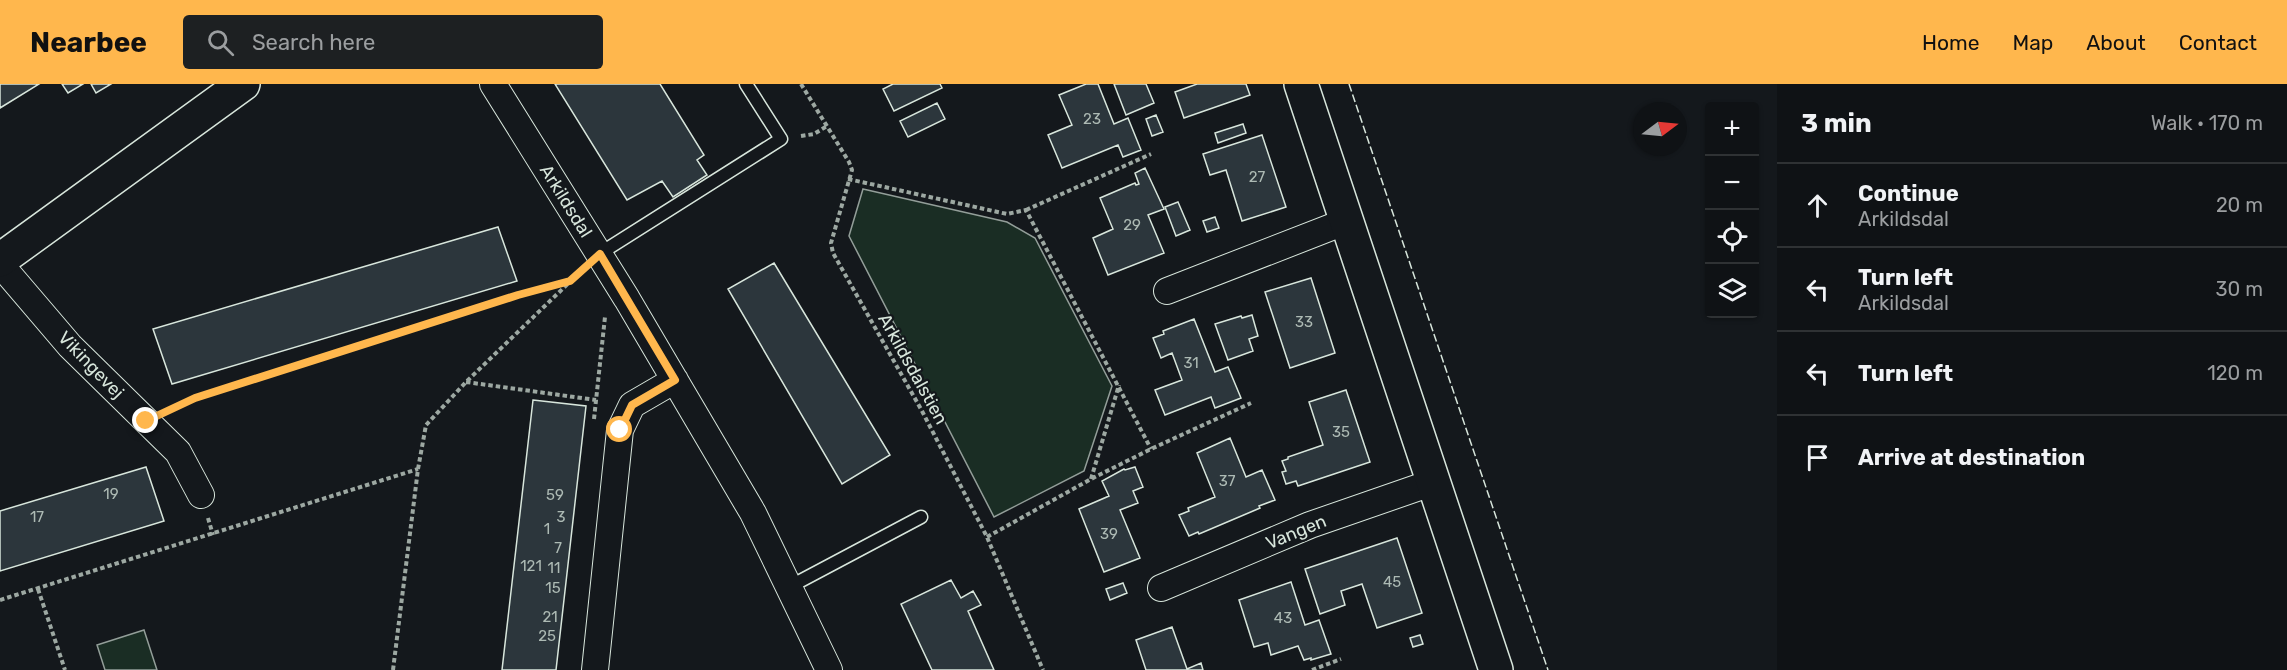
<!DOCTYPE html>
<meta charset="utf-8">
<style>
:root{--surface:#0f1215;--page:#1d2022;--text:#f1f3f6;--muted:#9b9ea0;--line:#2f3234;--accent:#ffb74d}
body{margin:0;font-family:Rubik,sans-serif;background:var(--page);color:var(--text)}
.controls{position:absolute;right:18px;top:18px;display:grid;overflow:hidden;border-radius:6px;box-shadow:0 2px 4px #0004}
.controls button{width:54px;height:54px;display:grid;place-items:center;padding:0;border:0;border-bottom:2px solid var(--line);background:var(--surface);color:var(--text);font:30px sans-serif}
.compass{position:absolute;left:1633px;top:18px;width:54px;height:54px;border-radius:50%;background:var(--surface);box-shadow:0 2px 4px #0004;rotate:74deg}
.stop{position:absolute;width:18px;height:18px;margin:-14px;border:4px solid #ffb74d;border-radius:50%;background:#fff}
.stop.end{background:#ffb74d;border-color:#fff;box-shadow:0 2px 6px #0008}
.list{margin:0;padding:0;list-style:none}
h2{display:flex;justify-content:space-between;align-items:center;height:78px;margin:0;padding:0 24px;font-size:26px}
h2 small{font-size:20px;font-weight:400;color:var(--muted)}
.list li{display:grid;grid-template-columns:39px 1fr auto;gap:18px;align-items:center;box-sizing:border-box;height:84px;padding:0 24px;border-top:2px solid var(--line)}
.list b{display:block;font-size:22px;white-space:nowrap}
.list p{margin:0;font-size:20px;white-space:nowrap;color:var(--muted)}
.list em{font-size:20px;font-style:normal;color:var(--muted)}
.icon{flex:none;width:33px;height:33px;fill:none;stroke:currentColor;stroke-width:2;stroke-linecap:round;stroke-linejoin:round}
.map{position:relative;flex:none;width:1777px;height:586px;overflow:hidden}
header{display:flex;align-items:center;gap:36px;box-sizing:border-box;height:84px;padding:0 30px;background:var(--accent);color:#111}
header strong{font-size:28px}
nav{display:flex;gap:33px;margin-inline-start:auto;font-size:21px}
.search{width:420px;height:54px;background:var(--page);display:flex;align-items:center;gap:15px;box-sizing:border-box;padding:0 21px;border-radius:6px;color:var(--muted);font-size:22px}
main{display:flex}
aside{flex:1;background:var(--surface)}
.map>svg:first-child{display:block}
</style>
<header>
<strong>Nearbee</strong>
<div class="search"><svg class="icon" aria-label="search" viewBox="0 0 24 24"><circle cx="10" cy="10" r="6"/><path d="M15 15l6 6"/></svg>Search here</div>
<nav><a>Home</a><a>Map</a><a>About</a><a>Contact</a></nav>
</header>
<main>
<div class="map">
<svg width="1777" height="586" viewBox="0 0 1777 586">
<rect width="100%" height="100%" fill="#14181c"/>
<path fill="#1a2d24" stroke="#939e99" stroke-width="1.5" d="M863 105 1007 138 1035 154 1112 302 1084 387 994 433 849 152Z
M144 546 157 586H105L97 561Z"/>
<path fill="#2c363c" stroke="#d8e6dc" stroke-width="1.5" d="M0 0H39L0 24Z
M62 0H83L68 9Z
M91 0H111L96 9Z
M555 0H660L704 71 697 76 707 91 673 113 662 97 627 116Z
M893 0H940L942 4 894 27 883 5Z
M1086 0H1098L1114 40 1128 34 1141 66 1123 73 1118 61 1062 84 1048 51 1072 41 1059 11Z
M1114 0H1146L1154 19 1126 31Z
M1197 0H1246L1250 11 1184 34 1175 8Z
M937 19 945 35 908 53 900 37Z
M1156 31 1163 48 1152 52 1146 35Z
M1243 40 1246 49 1218 59 1215 49Z
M1262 51 1286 123 1242 137 1226 86 1210 91 1203 70Z
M1145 84 1164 125 1148 131 1164 169 1108 191 1093 154 1113 145 1100 114 1135 99 1136 101 1139 100 1135 89Z
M1178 118 1190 146 1176 152 1165 123Z
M1215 133 1219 144 1207 148 1203 137Z
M498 143 517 197 172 300 153 245Z
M774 179 890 371 842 400 728 205Z
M1311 194 1335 269 1290 284 1265 208Z
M1252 231 1258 252 1249 255 1253 267 1228 276 1215 240 1241 232 1242 234Z
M1194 235 1215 288 1228 283 1241 314 1215 324 1211 313 1165 331 1155 306 1182 296 1172 269 1161 274 1153 254 1164 250 1163 247Z
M1346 306 1370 378 1298 402 1296 397 1286 400 1282 388 1286 387 1282 377 1288 375V373L1323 361 1309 318Z
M533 316 586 322 556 586H502Z
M1230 354 1246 393 1262 386 1275 416 1259 422 1260 424 1199 450 1198 448 1189 452 1179 431 1189 427 1188 424 1215 413 1197 369Z
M146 383 164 437 0 487V427Z
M1135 383 1143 403 1133 407 1138 419 1120 426 1140 474 1104 488 1079 425 1109 412 1102 397 1124 385 1125 386Z
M1397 454 1422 529 1377 544 1362 500 1341 507 1345 521 1320 530 1305 485Z
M951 496 961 514 973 507 981 521 968 527 994 586H932L901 520Z
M1291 498 1305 541 1319 536 1331 570 1311 576V574L1304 576 1298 562 1271 571 1268 559 1254 563 1239 516Z
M1123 499 1127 509 1110 516 1106 505Z
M1172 543 1187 585 1201 579 1203 586H1146L1136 556Z
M1420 551 1423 560 1413 563 1410 554Z"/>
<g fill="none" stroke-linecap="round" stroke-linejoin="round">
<defs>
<path id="lane" d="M599 170 781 55 746 0
M789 503 921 433"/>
<path id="street" d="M493 0 627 215 753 429 829 586
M0 180 70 262 178 368 201 411
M1167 207 1347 137
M1161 504 1310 441 1434 398
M595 586 620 346 632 321 675 296"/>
<path id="secondary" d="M1301 0 1496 586
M0 176 243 0"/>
</defs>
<use href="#lane" stroke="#d8e6dc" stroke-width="15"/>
<use href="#street" stroke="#d8e6dc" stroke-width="28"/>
<use href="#secondary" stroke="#d8e6dc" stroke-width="36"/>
<path stroke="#9da8a2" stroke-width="4" stroke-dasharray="4.5 3" stroke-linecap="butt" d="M801 0 849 78 852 86 831 159 833 169 922 327 987 453 1043 586
M801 52 814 50 827 42
M848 95 1007 130 1026 126 1151 365
M1026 126 1151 70
M466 298 596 316
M171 325 195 314 518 211 569 198
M594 335 605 233
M1091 395 1119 301
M208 434 213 451
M987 453 1091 395 1151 365 1251 319
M38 505 65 586
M0 516 418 385
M393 586 418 385 426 341 466 298 579 189
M1312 586 1341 575"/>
<use href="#lane" stroke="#14181c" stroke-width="12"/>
<use href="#street" stroke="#14181c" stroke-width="26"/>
<use href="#secondary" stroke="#14181c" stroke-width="33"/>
<path stroke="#d8e6dc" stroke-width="1.5" stroke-dasharray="8 3" stroke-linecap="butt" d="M1349 0 1548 586"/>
</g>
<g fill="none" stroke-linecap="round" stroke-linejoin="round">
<path stroke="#ffb74d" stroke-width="8" d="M146 337 195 314 518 211 570 197 600 170 675 296 632 321 620 346"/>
</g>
<g text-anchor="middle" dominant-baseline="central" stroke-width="4.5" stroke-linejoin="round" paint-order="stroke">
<g font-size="15" fill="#adbab4">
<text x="1092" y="35">23</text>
<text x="1257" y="93">27</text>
<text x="1132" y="141">29</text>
<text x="1304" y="238">33</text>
<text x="1191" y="279">31</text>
<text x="1341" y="348">35</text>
<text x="1227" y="397">37</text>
<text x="111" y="410">19</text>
<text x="555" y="411">59</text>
<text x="37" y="433">17</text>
<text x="561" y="433">3</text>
<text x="547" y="445">1</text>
<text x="1109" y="450">39</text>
<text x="558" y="464">7</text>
<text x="531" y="482">121</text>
<text x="554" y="484">11</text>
<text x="1392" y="498">45</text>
<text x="553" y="504">15</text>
<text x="550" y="533">21</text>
<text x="1283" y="534">43</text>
<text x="547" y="552">25</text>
</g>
<g font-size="18" fill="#d8e6dc" stroke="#14181c">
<text transform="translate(566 117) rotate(58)">Arkildsdal</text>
<text transform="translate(91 281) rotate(46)">Vikingevej</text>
<text transform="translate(913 285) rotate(61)">Arkildsdalstien</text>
<text transform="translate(1296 448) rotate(-22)">Vangen</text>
</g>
</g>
</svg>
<div class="controls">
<button>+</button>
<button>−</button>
<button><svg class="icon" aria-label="locate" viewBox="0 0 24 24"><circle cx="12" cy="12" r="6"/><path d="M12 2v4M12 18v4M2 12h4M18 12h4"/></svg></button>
<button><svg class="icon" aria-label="layers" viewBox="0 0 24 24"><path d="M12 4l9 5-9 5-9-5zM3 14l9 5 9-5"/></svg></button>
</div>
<svg class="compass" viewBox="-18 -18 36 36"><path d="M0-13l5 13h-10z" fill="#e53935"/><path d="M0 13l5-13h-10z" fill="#9b9ea0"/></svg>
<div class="stop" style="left:620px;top:346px"></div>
<div class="stop end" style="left:146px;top:337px"></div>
</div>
<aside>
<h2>3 min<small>Walk · 170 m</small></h2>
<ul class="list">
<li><svg class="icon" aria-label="ahead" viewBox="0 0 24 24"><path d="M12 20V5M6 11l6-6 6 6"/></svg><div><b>Continue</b><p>Arkildsdal</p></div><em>20 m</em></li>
<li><svg class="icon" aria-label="left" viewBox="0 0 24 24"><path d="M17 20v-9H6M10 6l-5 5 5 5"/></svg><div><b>Turn left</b><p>Arkildsdal</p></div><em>30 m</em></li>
<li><svg class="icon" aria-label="left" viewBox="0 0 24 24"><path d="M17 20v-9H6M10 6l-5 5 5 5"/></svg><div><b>Turn left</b></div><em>120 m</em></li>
<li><svg class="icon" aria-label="arrive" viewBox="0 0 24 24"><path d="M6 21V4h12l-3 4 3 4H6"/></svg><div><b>Arrive at destination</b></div></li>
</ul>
</aside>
</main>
